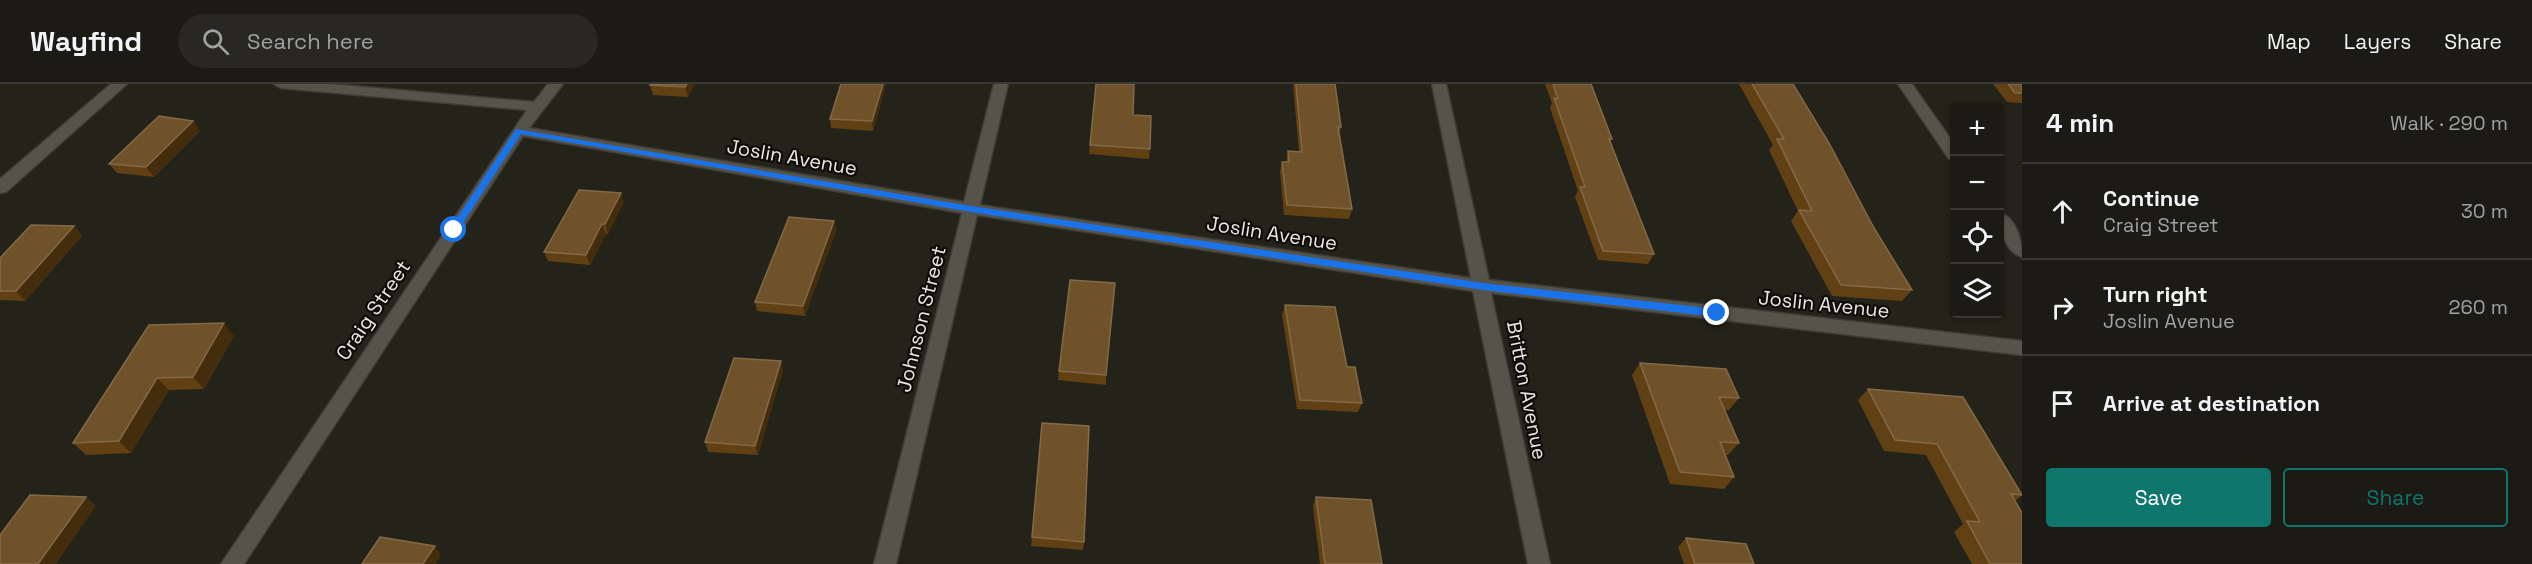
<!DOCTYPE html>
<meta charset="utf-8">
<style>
:root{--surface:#1b1a14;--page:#282722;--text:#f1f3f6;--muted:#a0a1a0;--line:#393834;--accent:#0f766e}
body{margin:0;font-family:"Space Grotesk",sans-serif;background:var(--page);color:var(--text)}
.controls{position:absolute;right:18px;top:18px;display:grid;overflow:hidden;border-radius:6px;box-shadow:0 2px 4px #0004}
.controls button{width:54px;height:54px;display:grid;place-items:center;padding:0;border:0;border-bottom:2px solid var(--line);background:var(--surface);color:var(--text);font:30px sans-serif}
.stop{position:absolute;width:18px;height:18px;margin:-14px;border:4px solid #1a73e8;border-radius:50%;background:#fff}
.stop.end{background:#1a73e8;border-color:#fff;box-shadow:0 2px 6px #0008}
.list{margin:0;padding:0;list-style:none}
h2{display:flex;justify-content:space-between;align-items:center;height:78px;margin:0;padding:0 24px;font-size:26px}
h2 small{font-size:20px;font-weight:400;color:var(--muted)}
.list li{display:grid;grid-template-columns:39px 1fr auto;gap:18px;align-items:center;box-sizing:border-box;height:96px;padding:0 24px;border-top:2px solid var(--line)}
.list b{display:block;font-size:22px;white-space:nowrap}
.list p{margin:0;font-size:20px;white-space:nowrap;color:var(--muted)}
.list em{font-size:20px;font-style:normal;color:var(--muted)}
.actions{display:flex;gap:12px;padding:18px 24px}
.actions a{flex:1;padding:14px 0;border:2px solid var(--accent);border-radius:6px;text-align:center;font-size:21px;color:var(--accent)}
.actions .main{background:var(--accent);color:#fff}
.icon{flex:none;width:33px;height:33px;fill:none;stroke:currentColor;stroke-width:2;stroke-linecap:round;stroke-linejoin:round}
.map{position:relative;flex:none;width:2022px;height:480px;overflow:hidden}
header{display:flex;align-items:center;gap:36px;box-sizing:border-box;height:84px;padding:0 30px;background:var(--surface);border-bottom:2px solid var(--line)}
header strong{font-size:28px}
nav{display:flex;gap:33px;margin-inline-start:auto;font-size:21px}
.search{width:420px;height:54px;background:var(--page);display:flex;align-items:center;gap:15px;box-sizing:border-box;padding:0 21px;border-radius:33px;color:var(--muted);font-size:22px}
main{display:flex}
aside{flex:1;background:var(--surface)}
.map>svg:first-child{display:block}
</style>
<header>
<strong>Wayfind</strong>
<div class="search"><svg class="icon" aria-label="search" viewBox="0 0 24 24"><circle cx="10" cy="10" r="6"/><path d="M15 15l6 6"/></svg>Search here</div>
<nav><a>Map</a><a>Layers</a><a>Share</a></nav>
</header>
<main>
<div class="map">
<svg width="2022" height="480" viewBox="0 0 2022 480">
<rect width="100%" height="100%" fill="#24231a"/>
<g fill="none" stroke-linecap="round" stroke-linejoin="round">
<defs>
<path id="street" d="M111 0H127L6 108 0 109V95Z
M274 0H330L534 18 548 0H563L529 44 964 118 994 0H1008L980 121 1471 194 1432 0H1446L1489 196 2022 257V271L1491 209 1550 480H1528L1473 207 977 131 896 480H874L962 129 523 52 244 480H221L527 26 281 4Z
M1898 0H1912L1954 60V76L1949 75Z
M2000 129C2017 134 2022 158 2022 173 2005 168 1999 144 2000 129Z"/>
</defs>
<use href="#street" stroke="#3e3c36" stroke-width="3"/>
<use href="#street" fill="#56544a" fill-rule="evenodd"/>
</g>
<path fill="#614014" d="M651 0H695L688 13 653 11 650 1Z
M841 0H886L873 47 831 44 830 35Z
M1096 0 1133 31 1150 65 1149 75 1089 70Z
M1293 0H1335L1341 43 1339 50 1352 125 1349 135 1284 131 1280 87 1282 78H1286L1288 67 1299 68Z
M1545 0H1591L1612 55 1610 58 1654 170 1648 180 1598 176 1575 113 1578 107 1550 24 1552 19Z
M1739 0H1793L1874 144 1912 206 1902 217 1832 212 1791 137 1798 127 1769 66 1773 61Z
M1993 0H2022V19L2007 18Z
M193 37 200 47 154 93 117 89 109 80Z
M624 118 608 150H606L590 181 548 177 544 168Z
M834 137 836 147 805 232 757 227 755 218Z
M74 142 82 152 25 217 0 216V174Z
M1285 221 1362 319 1358 328 1297 325 1282 231Z
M149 241 234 252 204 305 169 306 131 369 86 371 73 359Z
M781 277 783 286 758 371 708 368 705 358Z
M1640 279 1739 314 1729 326H1725L1739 359 1728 371H1725L1734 393 1724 405 1670 400 1632 291Z
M1059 287 1106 291V301L1058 296Z
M1868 305 2022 411 2015 417 2022 480H1972L1954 448 1963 440 1926 371 1884 367 1858 316Z
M1316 413 1382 480H1320L1313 422Z
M1032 453 1084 458 1083 466 1031 462Z
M1686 454 1754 480H1684L1678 463Z"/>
<path fill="#432d0d" d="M687 0H695L688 13 685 3Z
M883 0H886L873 47 872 37Z
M193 37 200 47 154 93 146 83Z
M621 109 624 118 608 150 605 140Z
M834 137 836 147 805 232 803 222Z
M602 140 606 150 590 181 586 171Z
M74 142 82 152 25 217 16 207Z
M224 239 234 252 204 305 193 293Z
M781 277 783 286 758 371 755 362Z
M157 294 169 306 131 369 119 357Z
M86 413 96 422 56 480H38Z
M435 462 441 471 436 480H423Z"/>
<path fill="#70522a" stroke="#836947" stroke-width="1.5" d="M651 0H687L685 3 650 1Z
M841 0H883L872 37 830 35Z
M1096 0H1134L1133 31 1151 32 1150 65 1090 61Z
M1296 0H1335L1341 43H1338L1352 125 1287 121 1282 78H1289L1288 67 1302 68Z
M1553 0H1591L1612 55H1609L1654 170 1603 167 1580 103H1585L1554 14 1558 15Z
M1752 0H1793L1829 59 1874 144 1912 206 1841 201 1799 126 1812 127 1777 55H1784Z
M2008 0H2022V9H2015Z
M159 32 193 37 146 83 109 80Z
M579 106 621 109 605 140H602L586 171 544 168Z
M789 133 834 137 803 222 755 218Z
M31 141 74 142 16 207H0V174Z
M1070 196 1115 199 1106 291 1059 287Z
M1285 221 1335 223 1347 283H1355L1362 319 1300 316Z
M224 239 193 293 157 294 119 357 73 359 149 241Z
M734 274 781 277 755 362 705 358Z
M1640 279 1726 285 1739 314 1719 313 1739 359 1720 358 1734 393 1680 388Z
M1868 305 1963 313 2022 411 2011 410 2022 429V480H1990L1967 437 1980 438 1937 360 1895 356Z
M1042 339 1089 342 1084 458 1032 453Z
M30 411 86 413 38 480H0V451Z
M1316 413 1371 416 1382 480H1325Z
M380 453 435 462 423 480H362Z
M1686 454 1746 460 1754 480H1695Z"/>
<path fill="#1a73e8" d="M516 45 971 122 1483 199 1717 225 1722 229 1717 233 1483 206 971 128 521 50 457 148H451V143Z"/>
<g text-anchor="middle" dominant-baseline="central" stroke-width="4.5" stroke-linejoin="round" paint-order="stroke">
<g font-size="20" fill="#e9e7e2" stroke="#0d0c08">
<text transform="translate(792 73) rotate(10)">Joslin Avenue</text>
<text transform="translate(1272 149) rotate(9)">Joslin Avenue</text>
<text transform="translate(1824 220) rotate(6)">Joslin Avenue</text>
<text transform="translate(373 226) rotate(-56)">Craig Street</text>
<text transform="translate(921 235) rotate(-76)">Johnson Street</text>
<text transform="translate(1527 306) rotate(79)">Britton Avenue</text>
</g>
</g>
</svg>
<div class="controls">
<button>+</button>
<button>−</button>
<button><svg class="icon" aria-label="locate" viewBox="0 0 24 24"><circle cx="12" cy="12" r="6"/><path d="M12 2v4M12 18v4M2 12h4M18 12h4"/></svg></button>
<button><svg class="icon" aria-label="layers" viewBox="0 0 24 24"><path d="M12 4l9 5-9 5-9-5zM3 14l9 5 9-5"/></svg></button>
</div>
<div class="stop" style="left:454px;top:146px"></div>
<div class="stop end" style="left:1717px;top:229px"></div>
</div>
<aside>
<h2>4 min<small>Walk · 290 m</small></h2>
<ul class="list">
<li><svg class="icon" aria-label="ahead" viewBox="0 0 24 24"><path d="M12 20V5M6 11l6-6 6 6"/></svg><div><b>Continue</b><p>Craig Street</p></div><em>30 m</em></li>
<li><svg class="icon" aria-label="right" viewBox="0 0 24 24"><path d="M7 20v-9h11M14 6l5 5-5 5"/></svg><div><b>Turn right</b><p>Joslin Avenue</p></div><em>260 m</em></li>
<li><svg class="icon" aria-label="arrive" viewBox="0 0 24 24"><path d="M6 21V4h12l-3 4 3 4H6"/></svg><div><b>Arrive at destination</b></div></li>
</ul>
<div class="actions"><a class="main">Save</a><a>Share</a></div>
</aside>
</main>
